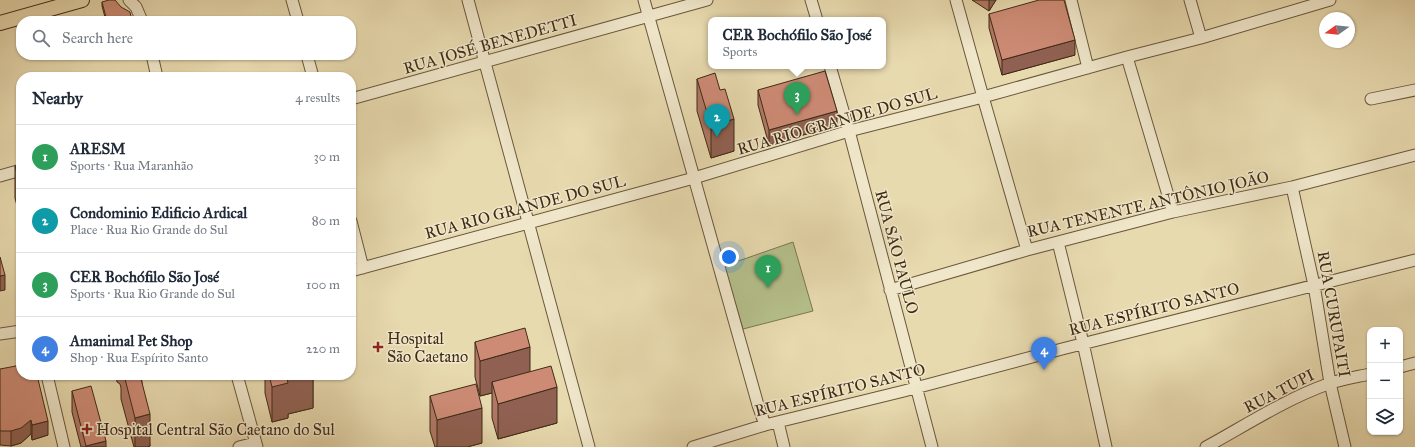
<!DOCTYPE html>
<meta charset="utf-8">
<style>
:root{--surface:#fff;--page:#f2f2f3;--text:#1f2937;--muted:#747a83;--line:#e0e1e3;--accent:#8f2418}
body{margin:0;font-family:"IM FELL Great Primer",serif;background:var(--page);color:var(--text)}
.controls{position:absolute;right:12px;bottom:12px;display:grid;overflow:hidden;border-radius:8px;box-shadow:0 1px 3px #0004}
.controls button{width:36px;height:36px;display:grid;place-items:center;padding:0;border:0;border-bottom:1px solid var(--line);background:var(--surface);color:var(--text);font:20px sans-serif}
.compass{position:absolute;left:1319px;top:12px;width:36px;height:36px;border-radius:50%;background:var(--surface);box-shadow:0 1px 3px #0004;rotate:255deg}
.you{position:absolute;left:729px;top:257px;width:14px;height:14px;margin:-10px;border:3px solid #fff;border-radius:50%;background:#1a73e8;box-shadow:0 0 0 6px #1a73e833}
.badge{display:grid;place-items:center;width:26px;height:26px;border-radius:50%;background:var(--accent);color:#fff;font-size:13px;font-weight:700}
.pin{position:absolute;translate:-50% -33px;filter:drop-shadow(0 1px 2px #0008)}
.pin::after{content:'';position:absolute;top:21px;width:14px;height:12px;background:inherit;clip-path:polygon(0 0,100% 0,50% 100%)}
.popup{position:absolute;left:708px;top:17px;width:178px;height:52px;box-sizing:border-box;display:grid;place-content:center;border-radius:8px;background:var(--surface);filter:drop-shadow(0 1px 3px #0005);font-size:13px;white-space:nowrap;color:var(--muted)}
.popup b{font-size:15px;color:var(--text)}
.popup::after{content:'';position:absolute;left:50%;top:100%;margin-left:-8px;border:8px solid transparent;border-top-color:var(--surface)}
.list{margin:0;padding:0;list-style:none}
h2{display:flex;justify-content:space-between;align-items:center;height:52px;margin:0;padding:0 16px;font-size:17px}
h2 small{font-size:13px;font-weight:400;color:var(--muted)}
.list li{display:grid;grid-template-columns:26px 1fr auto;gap:12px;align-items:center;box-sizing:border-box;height:64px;padding:0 16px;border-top:1px solid var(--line)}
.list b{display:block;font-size:15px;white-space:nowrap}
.list p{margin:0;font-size:13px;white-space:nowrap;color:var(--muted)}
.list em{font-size:13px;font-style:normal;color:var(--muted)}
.icon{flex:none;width:22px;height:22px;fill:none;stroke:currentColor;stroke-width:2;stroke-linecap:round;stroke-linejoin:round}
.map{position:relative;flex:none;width:1415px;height:447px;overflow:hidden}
.search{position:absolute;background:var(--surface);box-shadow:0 1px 3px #0004;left:16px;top:16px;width:340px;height:44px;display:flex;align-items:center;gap:10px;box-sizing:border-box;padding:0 14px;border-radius:16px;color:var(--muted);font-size:15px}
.panel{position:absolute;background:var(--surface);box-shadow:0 1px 3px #0004;left:16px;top:72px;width:340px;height:308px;border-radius:16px}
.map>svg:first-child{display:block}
</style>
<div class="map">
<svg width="1415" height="447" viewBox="0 0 1415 447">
<rect width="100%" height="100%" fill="#e8daaf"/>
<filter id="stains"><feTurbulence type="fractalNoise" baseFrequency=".005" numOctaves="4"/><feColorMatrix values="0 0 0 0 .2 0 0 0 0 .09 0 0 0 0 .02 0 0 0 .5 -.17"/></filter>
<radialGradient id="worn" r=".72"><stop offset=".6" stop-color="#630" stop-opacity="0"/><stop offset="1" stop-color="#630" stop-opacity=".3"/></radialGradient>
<path fill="#b5c08b" stroke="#7a7650" d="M793 242 813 311 743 329 724 266Z"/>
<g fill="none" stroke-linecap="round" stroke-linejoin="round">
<defs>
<path id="minor" d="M129 0 136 7 142 21
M292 0 298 21
M468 0 589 447
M644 0 758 405 765 425
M811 0 817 20
M956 0 983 97 1027 250
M1071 0 1088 68
M1190 0 1201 38
M152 55 157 77
M307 55 313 77
M1127 57 1173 212
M830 66 849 131 932 447
M351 99 707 0
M1371 99 1415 90
M0 176 21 170
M1292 187 1314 285 1330 383 1345 447
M351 221 363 268
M1058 242 1083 343 1106 447
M351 271 694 178 849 131 983 97 1127 57 1201 38 1330 0
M890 290 1027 250 1173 212 1292 187 1415 155
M0 334 21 331
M1400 367 1415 363
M47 375 64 447
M237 375 257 447
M778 422 784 447
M239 447 255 443
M693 447 765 425 904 391 1062 349 1415 260
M1206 447C1246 425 1286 399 1328 384 1342 379 1356 377 1370 374"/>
<path id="major" d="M0 23 82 0"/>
</defs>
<use href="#minor" stroke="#69573c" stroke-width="13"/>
<use href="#major" stroke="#3f2b16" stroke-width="16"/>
<use href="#minor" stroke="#f0e7cb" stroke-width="11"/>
<use href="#major" stroke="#e8daaf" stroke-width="14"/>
</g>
<path fill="#b07865" stroke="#3f2b16" d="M972 0H996L989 11Z
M102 2 132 21H106L102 6Z
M989 14 1075 55 1002 75 989 28Z
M697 79 734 151 711 158 697 111Z
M758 90 837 125 769 145 758 105Z
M21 164V221L15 198V166Z
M475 342 530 372 557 423 498 439 492 418V393L480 396 475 377Z
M0 369 48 435 32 440 31 434 21 443 11 446 0 445Z
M116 375H141L150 446 147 447H134L121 399V388L120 384 117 382Z
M265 375H313V408L288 414V418L272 422 265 393Z
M72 391 106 447H81L72 412Z
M430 396 482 443 467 447H435L430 431Z"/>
<path fill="#906152" stroke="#3f2b16" d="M989 0H996L989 11Z
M1075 40V55L1002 75V60Z
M837 111V125L769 145V130Z
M734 119V151L711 158V126Z
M5 275V290L0 291V276Z
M530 347V382H492V393L480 396V361Z
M303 375H313V408L288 414V418L272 422V387L287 379Z
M557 387V423L498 439V404Z
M482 408V443L467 447H437V420Z
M150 414V446L147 447H135V418Z
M31 420V434L21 443 11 446V431Z
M48 421V435L32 440V425Z
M106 441V447H86V446Z"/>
<path fill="#cd8b75" stroke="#3f2b16" d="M109 0H115L121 7 130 12 132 21H107L102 2Z
M1039 0H1064L1075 40 1002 60 989 14Z
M825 71 837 111 769 130 758 90Z
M715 73 720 90 725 89 734 119 711 126 697 79Z
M21 164V189L15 166Z
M0 257 5 275 0 276Z
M525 328 530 347 480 361 475 342Z
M21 364V375H37L48 421 32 425 31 420 21 428 11 431H1L0 430V369L16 366V365Z
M551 366 557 387 498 404 492 382Z
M124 375H140L150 414 135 418Z
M269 375H303L287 379 288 383 272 387Z
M476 384 482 408 437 420 430 396Z
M91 386 106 441 86 446 72 391Z"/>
<g fill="#8f2418" stroke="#f0e7cb" stroke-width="1.5">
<path d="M376 341h4v4h4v4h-4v4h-4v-4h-4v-4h4z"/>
<path d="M85 423h4v4h4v4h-4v4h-4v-4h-4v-4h4z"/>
</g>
<g text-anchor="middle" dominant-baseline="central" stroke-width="3" stroke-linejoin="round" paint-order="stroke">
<g font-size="16" fill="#3f2b16" stroke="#f0e7cb">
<text transform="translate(490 44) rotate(-16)">RUA JOSÉ BENEDETTI</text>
<text transform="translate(837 121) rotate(-16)">RUA RIO GRANDE DO SUL</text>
<text transform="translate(1148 204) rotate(-13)">RUA TENENTE ANTÔNIO JOÃO</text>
<text transform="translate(525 207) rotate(-15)">RUA RIO GRANDE DO SUL</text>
<text transform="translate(897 252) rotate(75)">RUA SÃO PAULO</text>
<text transform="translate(1154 309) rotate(-14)">RUA ESPÍRITO SANTO</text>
<text transform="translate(1334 314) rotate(80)">RUA CURUPAITI</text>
<text transform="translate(840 390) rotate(-14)">RUA ESPÍRITO SANTO</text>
<text transform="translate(1279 391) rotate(-27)">RUA TUPI</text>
</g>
<g font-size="16" fill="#3f2b16" stroke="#f0e7cb" text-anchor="start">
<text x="387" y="338">Hospital<tspan x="387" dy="18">São Caetano</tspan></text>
<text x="96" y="429">Hospital Central São Caetano do Sul</text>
</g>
</g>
<rect width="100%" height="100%" filter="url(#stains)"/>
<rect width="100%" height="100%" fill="url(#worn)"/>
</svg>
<div class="controls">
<button>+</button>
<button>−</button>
<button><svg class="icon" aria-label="layers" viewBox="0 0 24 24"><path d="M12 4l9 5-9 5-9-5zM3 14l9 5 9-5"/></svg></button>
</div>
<svg class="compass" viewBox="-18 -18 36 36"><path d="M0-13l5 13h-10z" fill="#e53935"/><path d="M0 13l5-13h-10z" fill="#747a83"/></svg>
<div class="you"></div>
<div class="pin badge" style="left:768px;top:288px;background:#2e9e5b">1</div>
<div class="pin badge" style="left:717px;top:137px;background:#0f9aa8">2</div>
<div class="pin badge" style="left:797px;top:115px;background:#2e9e5b">3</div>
<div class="popup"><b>CER Bochófilo São José</b>Sports</div>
<div class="pin badge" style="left:1044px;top:370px;background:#3f7fe0">4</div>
<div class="search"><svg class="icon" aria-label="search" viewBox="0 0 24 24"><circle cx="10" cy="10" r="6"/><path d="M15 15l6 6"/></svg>Search here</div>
<section class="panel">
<h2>Nearby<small>4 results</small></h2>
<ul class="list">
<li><span class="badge" style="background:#2e9e5b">1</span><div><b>ARESM</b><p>Sports · Rua Maranhão</p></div><em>30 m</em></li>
<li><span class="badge" style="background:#0f9aa8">2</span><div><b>Condominio Edificio Ardical</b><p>Place · Rua Rio Grande do Sul</p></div><em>80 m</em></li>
<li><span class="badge" style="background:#2e9e5b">3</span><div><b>CER Bochófilo São José</b><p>Sports · Rua Rio Grande do Sul</p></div><em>100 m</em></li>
<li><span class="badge" style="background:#3f7fe0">4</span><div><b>Amanimal Pet Shop</b><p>Shop · Rua Espírito Santo</p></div><em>220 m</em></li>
</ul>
</section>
</div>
